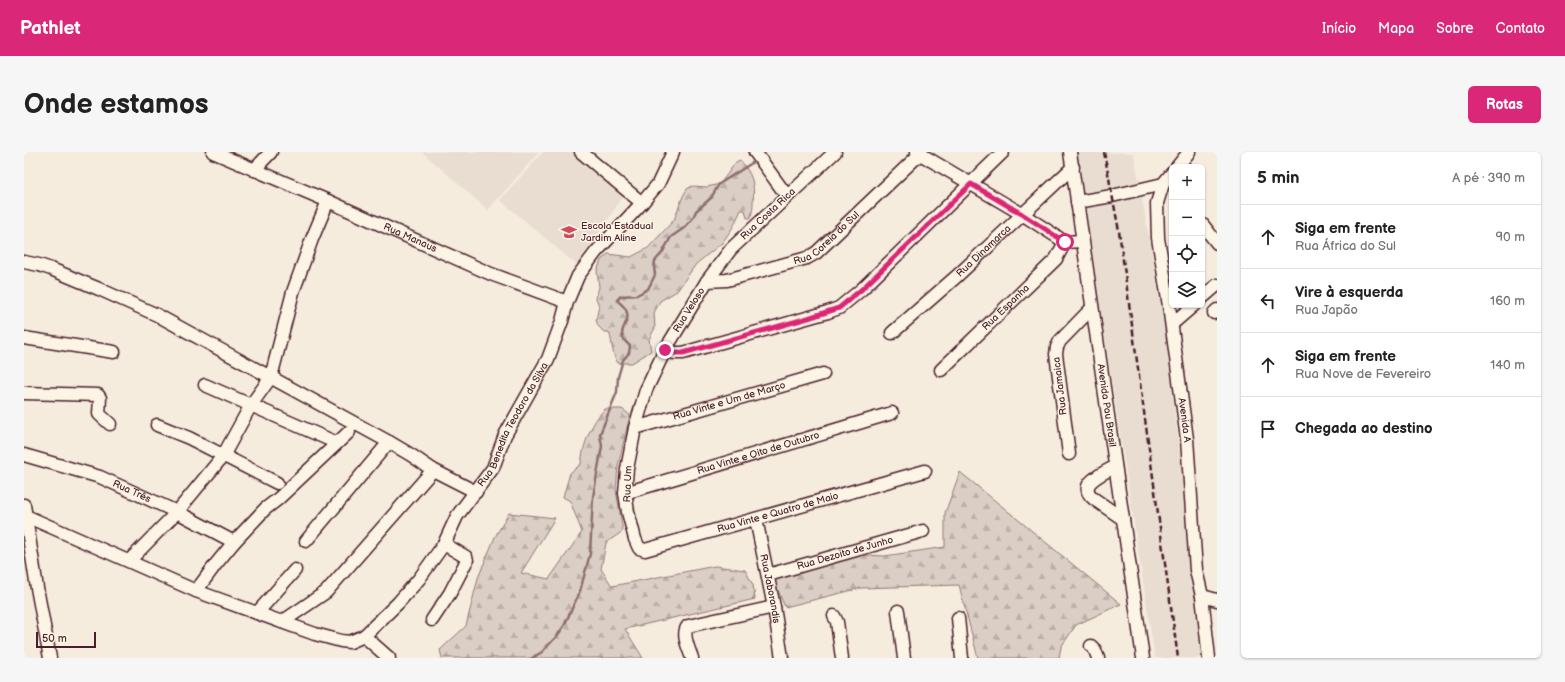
<!DOCTYPE html>
<html lang="pt">
<meta charset="utf-8">
<style>
:root{--surface:#fff;--page:#f6f6f6;--text:#222;--muted:#767676;--line:#e0e0e0;--accent:#db2777}
body{margin:0;font-family:"Balsamiq Sans",sans-serif;background:var(--page);color:var(--text)}
.controls{position:absolute;right:12px;top:12px;display:grid;overflow:hidden;border-radius:6px;box-shadow:0 1px 3px #0004}
.controls button{width:36px;height:36px;display:grid;place-items:center;padding:0;border:0;border-bottom:1px solid var(--line);background:var(--surface);color:var(--text);font:20px sans-serif}
.scale{position:absolute;left:12px;bottom:10px;width:60px;box-sizing:border-box;padding-left:4px;border:2px solid #4a1f2b;border-top:0;font-size:11px;line-height:14px;white-space:nowrap;color:#4a1f2b;-webkit-text-stroke:3px #fcf5e5;paint-order:stroke}
.stop{position:absolute;width:12px;height:12px;margin:-9px;border:3px solid #db2777;border-radius:50%;background:#fff}
.stop.end{background:#db2777;border-color:#fff;box-shadow:0 1px 4px #0008}
.list{margin:0;padding:0;list-style:none}
h2{display:flex;justify-content:space-between;align-items:center;height:52px;margin:0;padding:0 16px;font-size:17px}
h2 small{font-size:13px;font-weight:400;color:var(--muted)}
.list li{display:grid;grid-template-columns:26px 1fr auto;gap:12px;align-items:center;box-sizing:border-box;height:64px;padding:0 16px;border-top:1px solid var(--line)}
.list b{display:block;font-size:15px;white-space:nowrap}
.list p{margin:0;font-size:13px;white-space:nowrap;color:var(--muted)}
.list em{font-size:13px;font-style:normal;color:var(--muted)}
.icon{flex:none;width:22px;height:22px;fill:none;stroke:currentColor;stroke-width:2;stroke-linecap:round;stroke-linejoin:round}
.map{position:relative;flex:none;width:1193px;height:506px;overflow:hidden;border-radius:6px}
header{display:flex;align-items:center;gap:24px;box-sizing:border-box;height:56px;padding:0 20px;background:var(--accent);color:#fff}
header strong{font-size:19px}
nav{display:flex;gap:22px;margin-inline-start:auto;font-size:14px}
.intro{display:flex;align-items:center;justify-content:space-between;box-sizing:border-box;height:96px;padding:0 24px}
h1{margin:0;font-size:28px}
.button{padding:10px 18px;border-radius:6px;background:var(--accent);color:#fff;font-size:14px;font-weight:700}
main{display:flex;gap:24px;padding:0 24px}
aside{flex:1;background:var(--surface);border-radius:6px;box-shadow:0 1px 3px #0004}
.map>svg:first-child{display:block}
</style>
<header>
<strong>Pathlet</strong>
<nav><a>Início</a><a>Mapa</a><a>Sobre</a><a>Contato</a></nav>
</header>
<div class="intro"><h1>Onde estamos</h1><a class="button">Rotas</a></div>
<main>
<div class="map">
<svg width="1193" height="506" viewBox="0 0 1193 506">
<defs>
<pattern id="forest-firs" width="22" height="20" patternUnits="userSpaceOnUse"><rect width="22" height="20" fill="#dbcec4"/><path d="M5 1l3.5 6h-7zM16 11l3.5 6h-7z" fill="#bdb0a9"/></pattern>
</defs>
<rect width="100%" height="100%" fill="#f5ecde"/>
<filter id="ink" filterUnits="userSpaceOnUse"><feTurbulence type="fractalNoise" baseFrequency=".025" numOctaves="2"/><feDisplacementMap in="SourceGraphic" scale="8" xChannelSelector="R" yChannelSelector="G"/><feConvolveMatrix kernelMatrix="1 2 1 2 8 2 1 2 1" color-interpolation-filters="sRGB"/></filter>
<g filter="url(#ink)">
<path fill="#e8ddd0" d="M398 0H515L464 58Z
M519 0H550L600 43 553 113 476 48Z
M1052 0 1110 1 1141 177 1180 506H1131Z"/>
<path fill="url(#forest-firs)" stroke="#927678" d="M716 8C728 22 731 31 729 50 729 55 729 60 726 66H723L721 58H717L709 75 698 91 672 112 653 139 636 149 630 161 631 176 625 187 627 199 608 211H594C587 201 589 191 585 180H580L574 174 572 168 575 154 572 146 575 135 573 119 577 108 584 102 607 105 624 96 650 68 659 44 663 37 668 34 683 35 696 32 712 10Z
M581 257H598L606 263 594 314 592 338 599 379 582 391 577 417 588 434 691 414 721 418 729 433 731 447 601 477 619 506H418L416 498 442 474 454 426 471 385 485 361 531 366 497 421 525 427 558 380 546 349 539 345 546 321 557 312C559 293 567 270 581 257Z
M936 320 1097 452 1052 473 1037 495 1035 506H954L935 433 837 436 761 455 749 427 839 403 861 404 921 395V361Z"/>
<g fill="none" stroke-linecap="round" stroke-linejoin="round">
<path stroke="#8c6e70" stroke-width="2.5" d="M508 506 518 500 533 484 540 474 556 439 566 402 569 345 578 294 576 282 593 240 594 225 599 208 605 201 606 194C587 178 609 173 602 158 601 155 596 151 593 148L597 144 613 143 624 137 631 123 630 115 631 109 638 101 647 85 660 76 669 66 672 59 687 46 695 32 728 11"/>
<defs>
<g id="minor">
<path id="s1" d="M189 0 304 49 467 122 543 150"/>
<path d="M557 0 618 51"/>
<path d="M731 0 763 44"/>
<path id="s2" d="M811 0 707 97 683 129 641 198 622 238 611 276 603 317 601 341 604 360 611 387 615 396 621 398 901 319"/>
<path d="M893 0 998 62 1041 90 1058 89"/>
<path id="s3" d="M1046 0 1119 506"/>
<path d="M1153 15 1165 0"/>
<path d="M230 18 247 0"/>
<path id="s4" d="M1139 32 1133 51 1134 86 1145 154 1163 287 1172 418 1178 444 1185 506"/>
<path d="M1053 50 1088 44 1139 32 1148 21"/>
<path d="M1178 72 1193 91"/>
<path d="M0 110 15 113 27 117 75 137 133 163 365 290 387 303 409 318 452 340"/>
<path id="s5" d="M683 129 703 128 783 106 792 101 898 0"/>
<path d="M1178 146 1193 133"/>
<path d="M1190 161 1193 158"/>
<path d="M1148 172 1170 153"/>
<path id="s6" d="M868 181 933 124 1049 15"/>
<path d="M0 186 90 200"/>
<path d="M641 198 650 201H659L804 160 815 156 838 137 979 0"/>
<path id="s7" d="M917 218 1032 107 1041 90"/>
<path d="M181 233 313 291"/>
<path d="M0 241 74 243 76 246 75 262 86 272"/>
<path d="M133 273 165 286 253 331"/>
<path id="s8" d="M611 276 799 222"/>
<path d="M1045 302 1032 202 1033 195 1036 189 1068 156"/>
<path id="s9" d="M0 303 76 325 153 360 210 390"/>
<path d="M1091 314C1080 322 1051 331 1070 347L1099 367"/>
<path id="s10" d="M601 341 868 261"/>
<path d="M0 353 13 436 26 506"/>
<path d="M2 364 172 439 291 482 317 489 326 490 340 484 365 506"/>
<path id="s11" d="M732 367 750 455 758 506"/>
<path d="M282 389 365 290"/>
<path d="M105 409 153 360 199 304 227 253 247 225 269 140 288 87 304 49"/>
<path id="s12" d="M744 423 899 379"/>
<path d="M172 439 192 412 210 390 241 357 254 347 325 280"/>
<path d="M1178 444 1193 448"/>
<path d="M874 459 880 506"/>
<path d="M233 461 271 418"/>
<path d="M810 464 813 470 818 506"/>
<path d="M934 466 938 506"/>
<path d="M408 468 426 441 443 408 442 405 420 392"/>
<path d="M258 470 302 440 409 318"/>
<path id="s13" d="M340 484 374 451 395 427 420 392 433 364 469 316 481 283 524 207 538 169 543 150 554 124 572 100 618 51 634 32 649 0"/>
<path d="M1067 494 1071 498 1074 506"/>
<path d="M668 506C665 497 657 482 664 474L750 455"/>
</g>
</defs>
<use href="#minor" stroke="#4a1f2b" stroke-width="15"/>
<use href="#minor" stroke="#fcf5e5" stroke-width="12"/>
<path stroke="#4a1f2b" stroke-width="2.5" stroke-dasharray="6 3" stroke-linecap="butt" d="M1080 0 1095 79 1154 506"/>
</g>
</g>
<g fill="none" stroke-linecap="round" stroke-linejoin="round" filter="url(#ink)">
<path stroke="#db2777" stroke-width="5" d="M641 198 650 201H659L784 166 815 156 838 137 947 32 998 62 1041 90"/>
</g>
<defs>
<symbol id="school-bare" viewBox="-9 -9 18 18"><path d="M0-5L7-2L0 1L-7-2ZM-4 1L0 2.5L4 1V4Q0 6-4 4Z" fill="#d1495b" stroke="#fcf5e5" stroke-width="2.5" paint-order="stroke"/></symbol>
</defs>
<g fill-rule="evenodd">
<use href="#school-bare" x="534" y="69" width="22" height="22"/>
</g>
<g text-anchor="middle" dominant-baseline="central" stroke-width="3" stroke-linejoin="round" paint-order="stroke">
<g font-size="10" fill="#4a1f2b" stroke="#fcf5e5">
<text transform="translate(744 62) rotate(-43)">Rua Costa Rica</text>
<text stroke="none"><textPath href="#s5" startOffset="130">Rua Coreia do Sul</textPath></text>
<text stroke="none"><textPath href="#s1" startOffset="215">Rua Manaus</textPath></text>
<text stroke="none"><textPath href="#s6" startOffset="123">Rua Dinamarca</textPath></text>
<text stroke="none"><textPath href="#s7" startOffset="90">Rua Espanha</textPath></text>
<text transform="translate(665 158) rotate(-58)">Rua Veloso</text>
<text transform="translate(1036 234) rotate(-97)">Rua Jamaica</text>
<text stroke="none"><textPath href="#s8" startOffset="98">Rua Vinte e Um de Março</textPath></text>
<text stroke="none"><textPath href="#s3" startOffset="256">Avenida Pau Brasil</textPath></text>
<text stroke="none"><textPath href="#s4" startOffset="239">Avenida A</textPath></text>
<text stroke="none"><textPath href="#s13" startOffset="261">Rua Benedita Teodoro da Silva</textPath></text>
<text stroke="none"><textPath href="#s10" startOffset="139">Rua Vinte e Oito de Outubro</textPath></text>
<text transform="translate(604 332) rotate(-88)">Rua Um</text>
<text stroke="none"><textPath href="#s9" startOffset="114">Rua Três</textPath></text>
<text stroke="none"><textPath href="#s2" startOffset="614">Rua Vinte e Quatro de Maio</textPath></text>
<text stroke="none"><textPath href="#s12" startOffset="80">Rua Dezoito de Junho</textPath></text>
<text stroke="none"><textPath href="#s11" startOffset="71">Rua Jaborandis</textPath></text>
</g>
<g font-size="10" fill="#4a1f2b" stroke="#fcf5e5" text-anchor="start">
<text x="557" y="74">Escola Estadual<tspan x="557" dy="12">Jardim Aline</tspan></text>
</g>
</g>
</svg>
<div class="controls">
<button>+</button>
<button>−</button>
<button><svg class="icon" aria-label="locate" viewBox="0 0 24 24"><circle cx="12" cy="12" r="6"/><path d="M12 2v4M12 18v4M2 12h4M18 12h4"/></svg></button>
<button><svg class="icon" aria-label="layers" viewBox="0 0 24 24"><path d="M12 4l9 5-9 5-9-5zM3 14l9 5 9-5"/></svg></button>
</div>
<div class="scale">50 m</div>
<div class="stop" style="left:1041px;top:90px"></div>
<div class="stop end" style="left:641px;top:198px"></div>
</div>
<aside>
<h2>5 min<small>A pé · 390 m</small></h2>
<ul class="list">
<li><svg class="icon" aria-label="ahead" viewBox="0 0 24 24"><path d="M12 20V5M6 11l6-6 6 6"/></svg><div><b>Siga em frente</b><p>Rua África do Sul</p></div><em>90 m</em></li>
<li><svg class="icon" aria-label="left" viewBox="0 0 24 24"><path d="M17 20v-9H6M10 6l-5 5 5 5"/></svg><div><b>Vire à esquerda</b><p>Rua Japão</p></div><em>160 m</em></li>
<li><svg class="icon" aria-label="ahead" viewBox="0 0 24 24"><path d="M12 20V5M6 11l6-6 6 6"/></svg><div><b>Siga em frente</b><p>Rua Nove de Fevereiro</p></div><em>140 m</em></li>
<li><svg class="icon" aria-label="arrive" viewBox="0 0 24 24"><path d="M6 21V4h12l-3 4 3 4H6"/></svg><div><b>Chegada ao destino</b></div></li>
</ul>
</aside>
</main>
